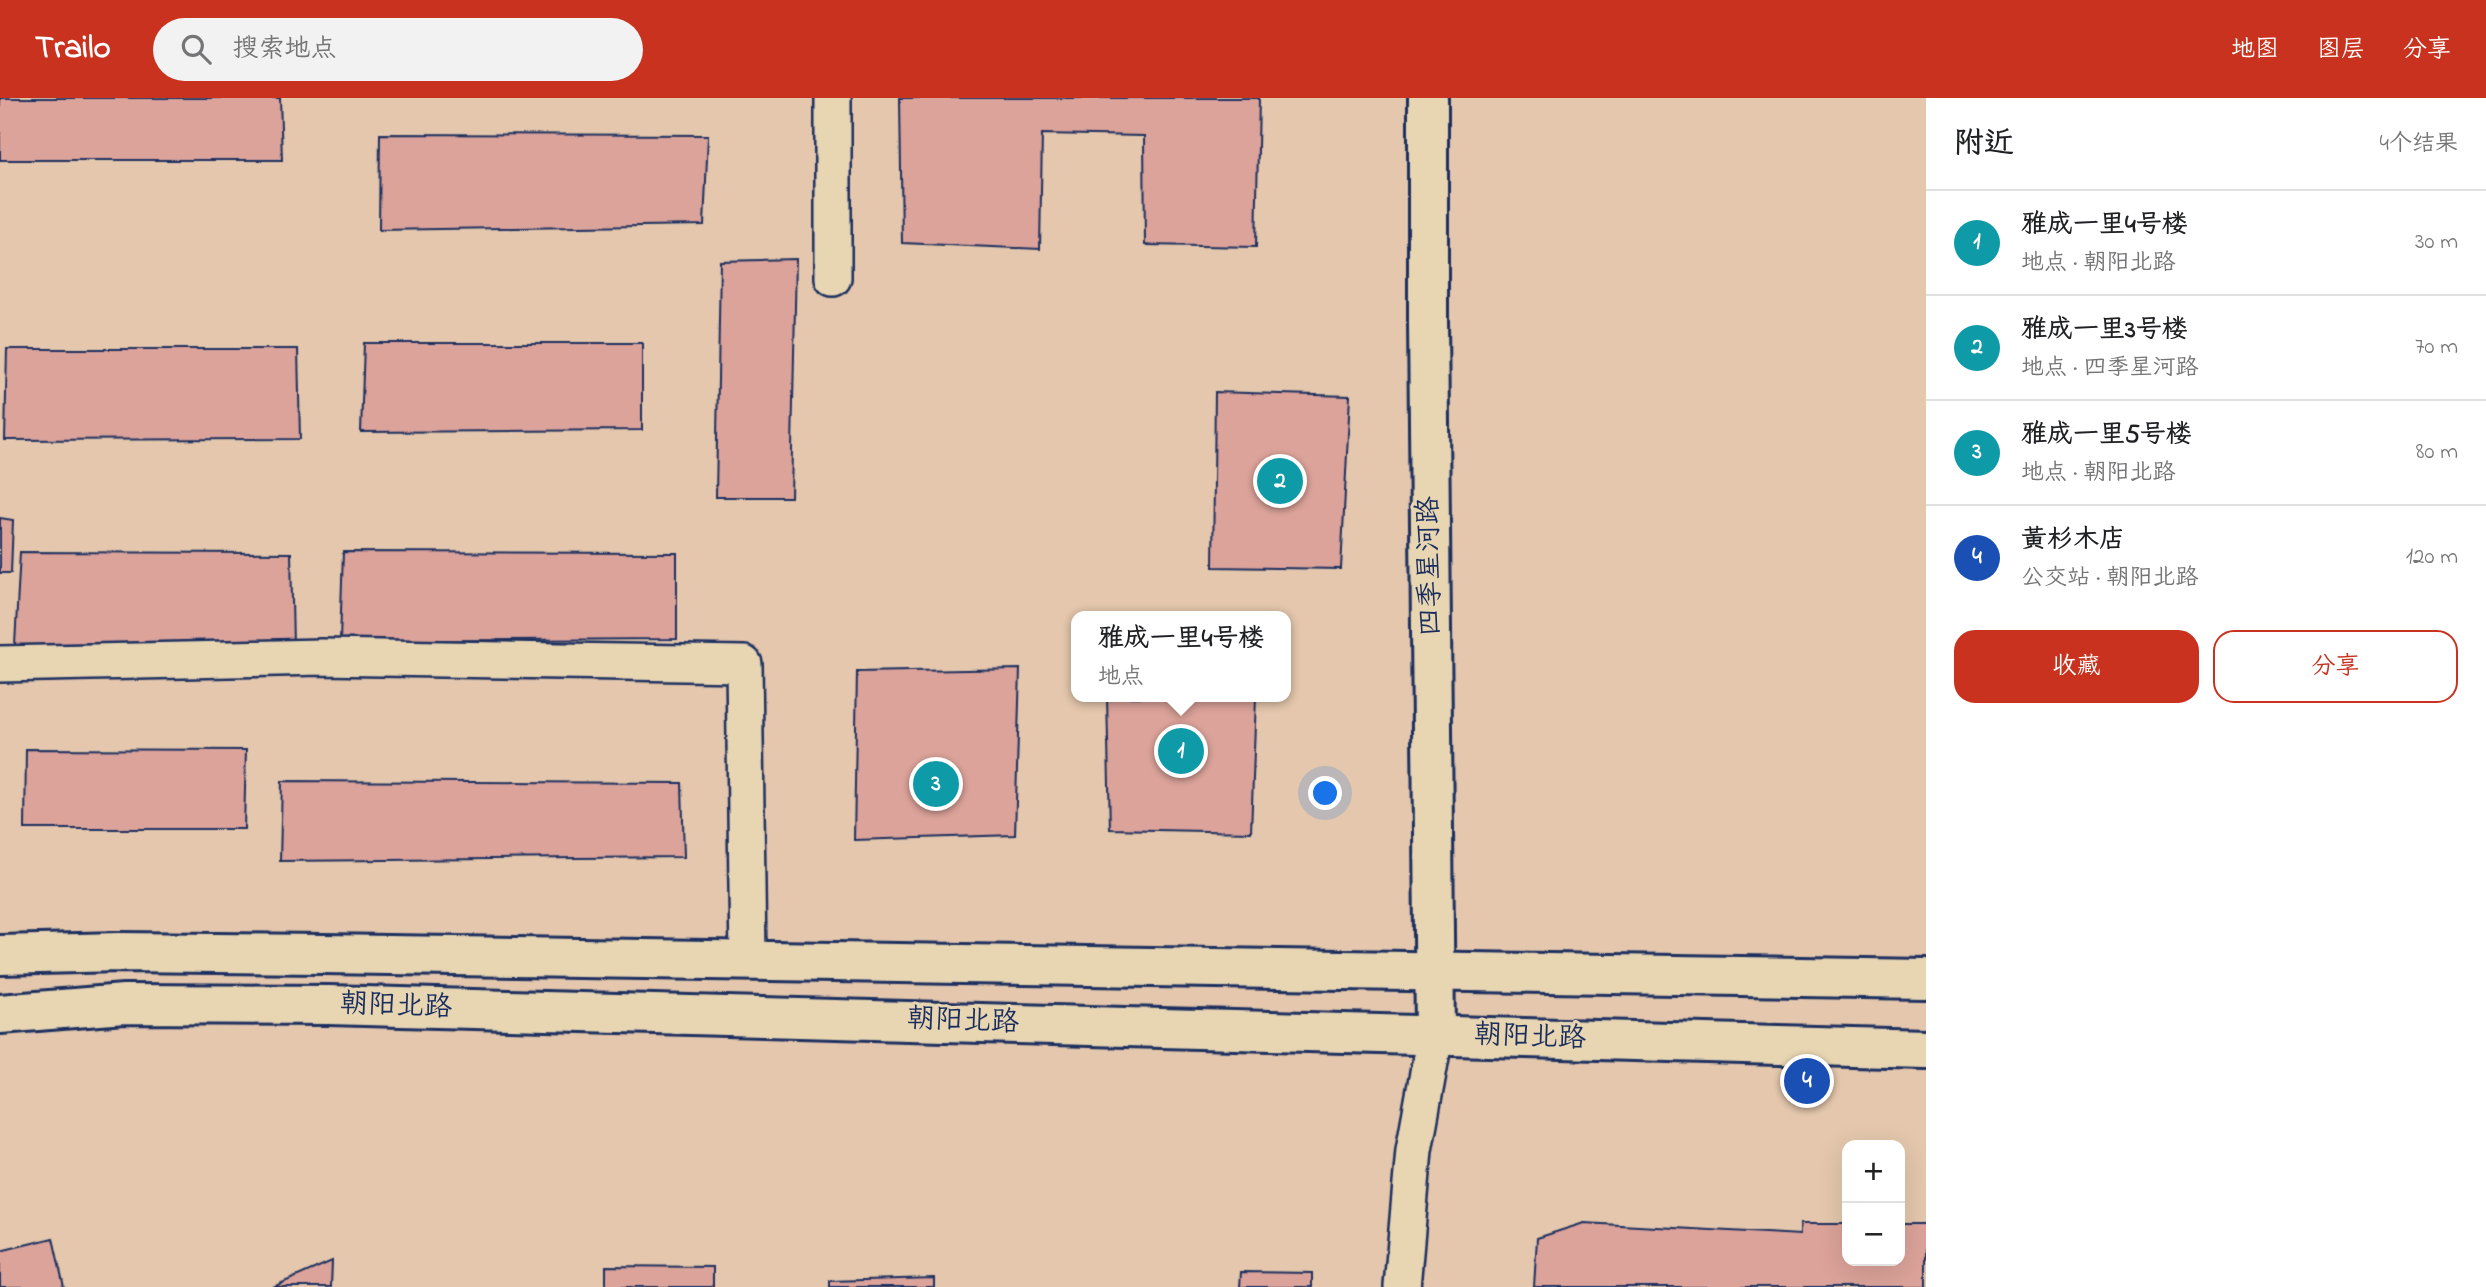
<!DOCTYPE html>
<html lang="zh">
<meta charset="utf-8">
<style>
:root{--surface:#fff;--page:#f2f2f2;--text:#202124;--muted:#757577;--line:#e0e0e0;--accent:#c8321e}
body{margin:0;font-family:"Indie Flower","LXGW WenKai TC",sans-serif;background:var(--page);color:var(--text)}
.controls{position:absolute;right:21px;bottom:21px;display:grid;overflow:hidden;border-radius:14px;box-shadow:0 7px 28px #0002}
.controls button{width:63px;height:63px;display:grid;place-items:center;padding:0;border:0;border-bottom:2px solid var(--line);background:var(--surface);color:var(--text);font:35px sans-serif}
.you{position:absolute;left:1326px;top:696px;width:24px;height:24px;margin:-18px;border:5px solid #fff;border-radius:50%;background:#1a73e8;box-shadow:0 0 0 10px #1a73e833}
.badge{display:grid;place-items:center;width:46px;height:46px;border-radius:50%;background:var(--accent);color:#fff;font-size:23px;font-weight:700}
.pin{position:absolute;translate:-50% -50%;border:4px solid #fff;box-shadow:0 2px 7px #0006}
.popup{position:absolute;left:1071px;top:513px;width:220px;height:91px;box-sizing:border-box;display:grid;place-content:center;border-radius:14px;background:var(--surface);filter:drop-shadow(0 2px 5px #0005);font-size:23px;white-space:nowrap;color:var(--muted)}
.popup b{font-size:26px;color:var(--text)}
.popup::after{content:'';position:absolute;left:50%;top:100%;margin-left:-14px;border:14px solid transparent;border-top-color:var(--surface)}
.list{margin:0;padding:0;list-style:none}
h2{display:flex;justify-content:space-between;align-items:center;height:91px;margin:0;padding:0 28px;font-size:30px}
h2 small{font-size:23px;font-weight:400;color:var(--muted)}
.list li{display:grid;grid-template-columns:46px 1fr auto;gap:21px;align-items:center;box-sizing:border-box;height:105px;padding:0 28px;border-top:2px solid var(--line)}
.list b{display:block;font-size:26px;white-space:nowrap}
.list p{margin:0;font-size:23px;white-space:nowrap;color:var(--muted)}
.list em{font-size:23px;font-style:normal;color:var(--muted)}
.actions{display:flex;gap:14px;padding:21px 28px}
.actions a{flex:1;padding:16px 0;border:2px solid var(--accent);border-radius:21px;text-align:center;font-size:24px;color:var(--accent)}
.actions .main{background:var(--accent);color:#fff}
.icon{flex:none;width:38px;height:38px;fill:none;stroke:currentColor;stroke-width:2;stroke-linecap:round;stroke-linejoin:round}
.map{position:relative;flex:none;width:1926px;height:1189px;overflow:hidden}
header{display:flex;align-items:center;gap:42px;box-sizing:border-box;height:98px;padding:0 35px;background:var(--accent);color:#fff}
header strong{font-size:33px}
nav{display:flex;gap:38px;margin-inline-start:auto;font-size:24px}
.search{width:490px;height:63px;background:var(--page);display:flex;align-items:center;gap:18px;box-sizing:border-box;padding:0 24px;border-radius:38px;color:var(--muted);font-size:26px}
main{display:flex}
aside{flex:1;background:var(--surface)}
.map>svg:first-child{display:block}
</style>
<header>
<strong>Trailo</strong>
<div class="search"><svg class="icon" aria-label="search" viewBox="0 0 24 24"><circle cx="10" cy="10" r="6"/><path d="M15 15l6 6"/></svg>搜索地点</div>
<nav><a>地图</a><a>图层</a><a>分享</a></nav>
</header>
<main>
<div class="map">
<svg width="1926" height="1189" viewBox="0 0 1926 1189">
<rect width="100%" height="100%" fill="#e4c7ac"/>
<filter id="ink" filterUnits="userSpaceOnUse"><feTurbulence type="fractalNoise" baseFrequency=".0143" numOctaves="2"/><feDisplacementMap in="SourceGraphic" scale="14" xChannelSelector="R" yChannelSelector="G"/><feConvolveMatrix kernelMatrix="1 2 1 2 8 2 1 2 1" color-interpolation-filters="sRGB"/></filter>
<g filter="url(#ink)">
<path fill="#dca39a" stroke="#1b2f5e" stroke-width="2" d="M0 0H280L282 62H0Z
M900 0H1259L1256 149 1145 147 1144 38 1042 36 1040 151 902 145Z
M380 36 708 37 704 127 379 132Z
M796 161 791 399H716L720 163Z
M364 245H642V332L361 334Z
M7 251H298L300 341 5 342Z
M1215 294 1350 298 1341 471 1213 469Z
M0 420 13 422 11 475H0Z
M20 454 291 455 293 547H15Z
M343 454 677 455V541L340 543Z
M1020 571 1015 737 854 742 857 574Z
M1107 599H1256L1251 734 1110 731Z
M26 651 246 652 244 731H25Z
M282 683 682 685 684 759 280 763Z
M1584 1125 1800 1137V1126H1847V1163H1900V1126H1926V1189H1534L1537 1140Z
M53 1140 64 1189H0V1153Z
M332 1163 331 1189H273Z
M606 1168 713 1169V1189H606Z
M1241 1174 1312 1175V1189H1240Z
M934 1180V1189H830V1183Z"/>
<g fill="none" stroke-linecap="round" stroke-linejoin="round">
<defs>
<path id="street" d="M833 0V180
M0 566 321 559 744 566 748 862
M1402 1189 1414 1052 1435 937"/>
<path id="secondary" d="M1428 0V224L1435 937"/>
<path id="primary" d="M0 857 119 854 324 856 1926 881
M0 916 124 906 329 907 1926 951"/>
</defs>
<use href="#street" stroke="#1b2f5e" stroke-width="40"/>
<use href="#secondary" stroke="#1b2f5e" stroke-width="44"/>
<use href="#primary" stroke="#1b2f5e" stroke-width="44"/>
<use href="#street" stroke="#e8d6b3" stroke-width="35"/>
<use href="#secondary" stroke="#e8d6b3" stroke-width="38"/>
<use href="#primary" stroke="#e8d6b3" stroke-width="38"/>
</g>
</g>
<g text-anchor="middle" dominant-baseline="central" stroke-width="6" stroke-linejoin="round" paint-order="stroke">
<g font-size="28" fill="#1b2f5e" stroke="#e8d6b3">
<text transform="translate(1431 468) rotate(-91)">四季星河路</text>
<text transform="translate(396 909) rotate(2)">朝阳北路</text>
<text transform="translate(963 924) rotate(2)">朝阳北路</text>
<text transform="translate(1530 940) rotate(2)">朝阳北路</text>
</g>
</g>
</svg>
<div class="controls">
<button>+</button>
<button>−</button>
</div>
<div class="you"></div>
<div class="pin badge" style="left:1181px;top:653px;background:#0f9aa8">1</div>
<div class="popup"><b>雅成一里4号楼</b>地点</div>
<div class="pin badge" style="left:1280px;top:383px;background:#0f9aa8">2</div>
<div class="pin badge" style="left:936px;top:686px;background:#0f9aa8">3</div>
<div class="pin badge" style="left:1807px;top:983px;background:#1a4fb4">4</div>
</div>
<aside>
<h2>附近<small>4个结果</small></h2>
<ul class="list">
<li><span class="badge" style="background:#0f9aa8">1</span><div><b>雅成一里4号楼</b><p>地点 · 朝阳北路</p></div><em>30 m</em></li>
<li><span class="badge" style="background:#0f9aa8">2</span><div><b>雅成一里3号楼</b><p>地点 · 四季星河路</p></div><em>70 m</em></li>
<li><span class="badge" style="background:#0f9aa8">3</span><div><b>雅成一里5号楼</b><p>地点 · 朝阳北路</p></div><em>80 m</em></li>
<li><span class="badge" style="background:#1a4fb4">4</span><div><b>黄杉木店</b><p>公交站 · 朝阳北路</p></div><em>120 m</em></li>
</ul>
<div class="actions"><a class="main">收藏</a><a>分享</a></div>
</aside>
</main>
